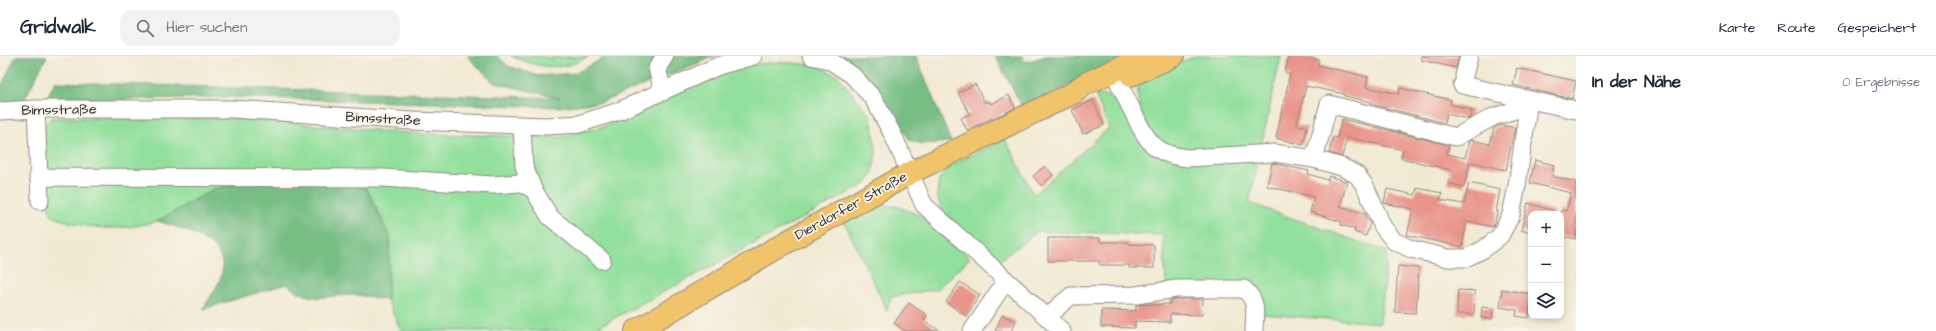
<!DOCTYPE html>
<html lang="de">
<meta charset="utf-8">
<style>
:root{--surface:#fff;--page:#f2f2f3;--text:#1f2937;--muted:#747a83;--line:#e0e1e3}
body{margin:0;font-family:"Architects Daughter",sans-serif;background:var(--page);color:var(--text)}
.controls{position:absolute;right:12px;bottom:12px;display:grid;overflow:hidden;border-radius:8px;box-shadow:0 2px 6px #0003}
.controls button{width:36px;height:36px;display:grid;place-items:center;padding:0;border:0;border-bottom:1px solid var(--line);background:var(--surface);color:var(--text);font:20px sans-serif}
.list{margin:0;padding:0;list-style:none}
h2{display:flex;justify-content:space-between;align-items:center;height:52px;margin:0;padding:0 16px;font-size:17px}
h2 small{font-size:13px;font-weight:400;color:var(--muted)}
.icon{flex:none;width:22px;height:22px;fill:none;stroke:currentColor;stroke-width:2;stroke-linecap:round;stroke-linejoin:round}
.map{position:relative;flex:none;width:1576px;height:275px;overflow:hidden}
header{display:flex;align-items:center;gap:24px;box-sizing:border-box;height:56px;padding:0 20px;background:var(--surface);border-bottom:1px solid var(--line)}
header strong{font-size:19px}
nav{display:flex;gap:22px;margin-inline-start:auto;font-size:14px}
.search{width:280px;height:36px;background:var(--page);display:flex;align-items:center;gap:10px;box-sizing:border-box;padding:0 14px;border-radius:12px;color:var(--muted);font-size:15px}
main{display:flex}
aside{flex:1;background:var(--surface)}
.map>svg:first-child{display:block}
</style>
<header>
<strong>Gridwalk</strong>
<div class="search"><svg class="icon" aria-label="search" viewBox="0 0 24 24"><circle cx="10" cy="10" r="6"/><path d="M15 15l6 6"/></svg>Hier suchen</div>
<nav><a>Karte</a><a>Route</a><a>Gespeichert</a></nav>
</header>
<main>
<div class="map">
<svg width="1576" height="275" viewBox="0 0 1576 275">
<rect width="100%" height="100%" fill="#f7f3e8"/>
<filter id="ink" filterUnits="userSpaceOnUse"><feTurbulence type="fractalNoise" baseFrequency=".025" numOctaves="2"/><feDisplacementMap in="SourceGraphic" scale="8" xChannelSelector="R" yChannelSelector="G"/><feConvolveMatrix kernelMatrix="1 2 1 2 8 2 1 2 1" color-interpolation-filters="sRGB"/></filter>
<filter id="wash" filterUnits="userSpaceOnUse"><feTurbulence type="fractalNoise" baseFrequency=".012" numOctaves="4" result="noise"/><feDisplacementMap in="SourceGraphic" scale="16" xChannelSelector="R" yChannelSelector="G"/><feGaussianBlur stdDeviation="0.9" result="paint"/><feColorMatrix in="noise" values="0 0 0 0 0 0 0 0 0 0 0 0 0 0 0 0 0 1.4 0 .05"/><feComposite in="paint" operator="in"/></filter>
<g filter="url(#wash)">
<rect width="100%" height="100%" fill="#f1ead3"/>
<path fill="#93e09d" stroke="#5f8664" d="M511 0H535L550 2 589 0C563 16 538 12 511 0Z
M1195 0H1281L1261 91C1237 93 1171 102 1155 82 1151 78 1149 71 1146 66 1139 54 1136 41 1139 27L1151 19Z
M778 6 815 9 838 20 871 61 876 94 873 116 866 128 590 275H401L387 244 390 181 213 133C199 141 171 161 157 165 121 176 87 174 52 160L45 140 44 70 51 62H233L422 78 560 81 609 69 722 12Z
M1095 38 1110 41 1118 47 1156 98 1258 104 1249 147 1388 196 1380 267 1263 258 1260 243 1166 228 1163 179 1037 175 998 206 942 155 937 139 939 123 950 110 1005 83 1034 139 1109 72Z
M872 150H896L919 159 970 202 937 233 891 241 887 254 843 163Z"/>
<path fill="#76be84" stroke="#507458" d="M16 0H47L23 46 0 49V33Z
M467 0H497L508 10 538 20 576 17 607 0H715L602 46 559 51 233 41 45 45 55 26 560 42 493 26Z
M841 0H916L951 86 922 88 910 84 887 52 848 4Z
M995 0H1022L1025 6 1047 0H1127L1023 52Z
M327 121 367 133 390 181 387 244C375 243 362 238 350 239 317 240 316 248 286 228L203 253C209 242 219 230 222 217 228 184 182 173 158 165L213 133 266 122Z"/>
<g id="blocks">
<path fill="#e9958c" d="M1289 0H1300L1319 4 1318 9 1368 21 1366 31 1399 38 1400 32 1451 44 1450 48 1472 54 1470 62 1468 63 1447 58 1445 67 1371 48 1372 46 1344 40 1345 38 1306 30 1297 69 1307 71 1303 89 1276 82 1290 18 1285 17Z
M1421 0H1459L1456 12 1421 4Z
M1517 12 1576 25 1572 43 1513 29Z
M975 28 985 47 989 45 991 48 1009 39 1015 52 967 74 961 62 970 58 958 37Z
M1093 44 1104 69 1083 78 1072 54Z
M1342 63 1449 89 1447 98 1465 102 1469 85 1471 84 1490 88 1494 72 1502 69 1515 72 1506 114 1470 106 1464 131 1448 127 1451 114 1401 102 1403 94 1347 81 1342 101 1329 97 1333 81 1337 82Z
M1535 104 1554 109 1552 120 1576 126V183L1561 180V154L1566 155 1571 137 1530 127Z
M1272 107 1309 115 1308 118 1328 124 1329 120 1347 126 1340 150 1366 158 1365 162 1368 163 1370 167 1366 180 1354 176 1355 173 1341 169 1342 166 1310 156 1314 141 1267 130Z
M1045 110 1053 119 1041 130 1033 120Z
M1469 127 1500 134 1496 155H1498L1493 171 1467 165 1462 191 1407 179 1413 153 1384 147 1387 133 1415 139 1417 132 1442 137 1440 144 1464 148Z
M1528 147 1554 155V158H1531V177L1521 174Z
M1048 182H1100V186H1129V188L1154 189V212H1129V209H1100L1099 205H1048Z
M1398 210 1419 212 1416 257 1395 256Z
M960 226 980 239 966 260 946 246Z
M1502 233 1531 238 1529 262 1516 260 1517 254 1500 251Z
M1458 234 1475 235 1474 258H1457Z
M1177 243H1203L1202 259 1170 258V266L1135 265V272L1101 271V254L1136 255V249L1170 248V244Z
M909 247 927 259 924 264 940 275H905L894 267Z
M1482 251 1493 252 1492 263 1481 262Z
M1002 259 1016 265 1011 275H995Z"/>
</g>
</g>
<g filter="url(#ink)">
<use href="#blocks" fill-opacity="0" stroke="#8e8a7f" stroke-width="1"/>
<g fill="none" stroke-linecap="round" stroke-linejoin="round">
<defs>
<path id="minor" d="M811 0 829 4 852 19 873 42 893 79 924 149 1062 275
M1113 15C1120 29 1126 42 1133 56 1146 84 1154 99 1188 102L1274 97 1314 103 1342 111 1357 119 1365 130 1383 171 1394 185 1411 193 1448 202H1466L1484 193 1500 180 1511 159 1517 130 1529 44
M1464 20 1469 0
M1462 29 1576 54
M663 36 657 12 665 0
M36 53 40 145
M0 55 36 53H233L413 65 546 70 579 68 619 55 718 10 753 0
M522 69 524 110 533 133 550 161 602 204
M1314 103 1329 48 1456 81 1493 61 1528 50
M38 121 383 122 493 129 520 127 533 133
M1048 262 1060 249 1071 240 1136 239 1176 233H1244C1259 246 1254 258 1254 275
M972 275 999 235 1007 226"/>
<path id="major" d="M1131 19 1173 0
M636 275 785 187 910 117 1073 37 1085 28 1145 0"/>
</defs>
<use href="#minor" stroke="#8e8a7f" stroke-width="19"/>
<use href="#major" stroke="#8e8a7f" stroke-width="24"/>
<use href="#minor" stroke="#fff" stroke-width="17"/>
<use href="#major" stroke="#f1c36a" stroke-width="22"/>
</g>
</g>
<g text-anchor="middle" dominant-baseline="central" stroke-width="3.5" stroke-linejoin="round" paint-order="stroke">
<g font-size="14" fill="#2b2b2b" stroke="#f7f3e8">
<text transform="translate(59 54) rotate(-1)">Bimsstraße</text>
<text transform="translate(383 63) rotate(3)">Bimsstraße</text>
<text transform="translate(851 150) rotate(-29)">Dierdorfer Straße</text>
</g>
</g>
</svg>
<div class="controls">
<button>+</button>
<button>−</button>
<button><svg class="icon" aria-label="layers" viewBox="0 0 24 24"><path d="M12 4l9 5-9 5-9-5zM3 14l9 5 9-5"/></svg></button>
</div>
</div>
<aside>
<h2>In der Nähe<small>0 Ergebnisse</small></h2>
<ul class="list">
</ul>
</aside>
</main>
